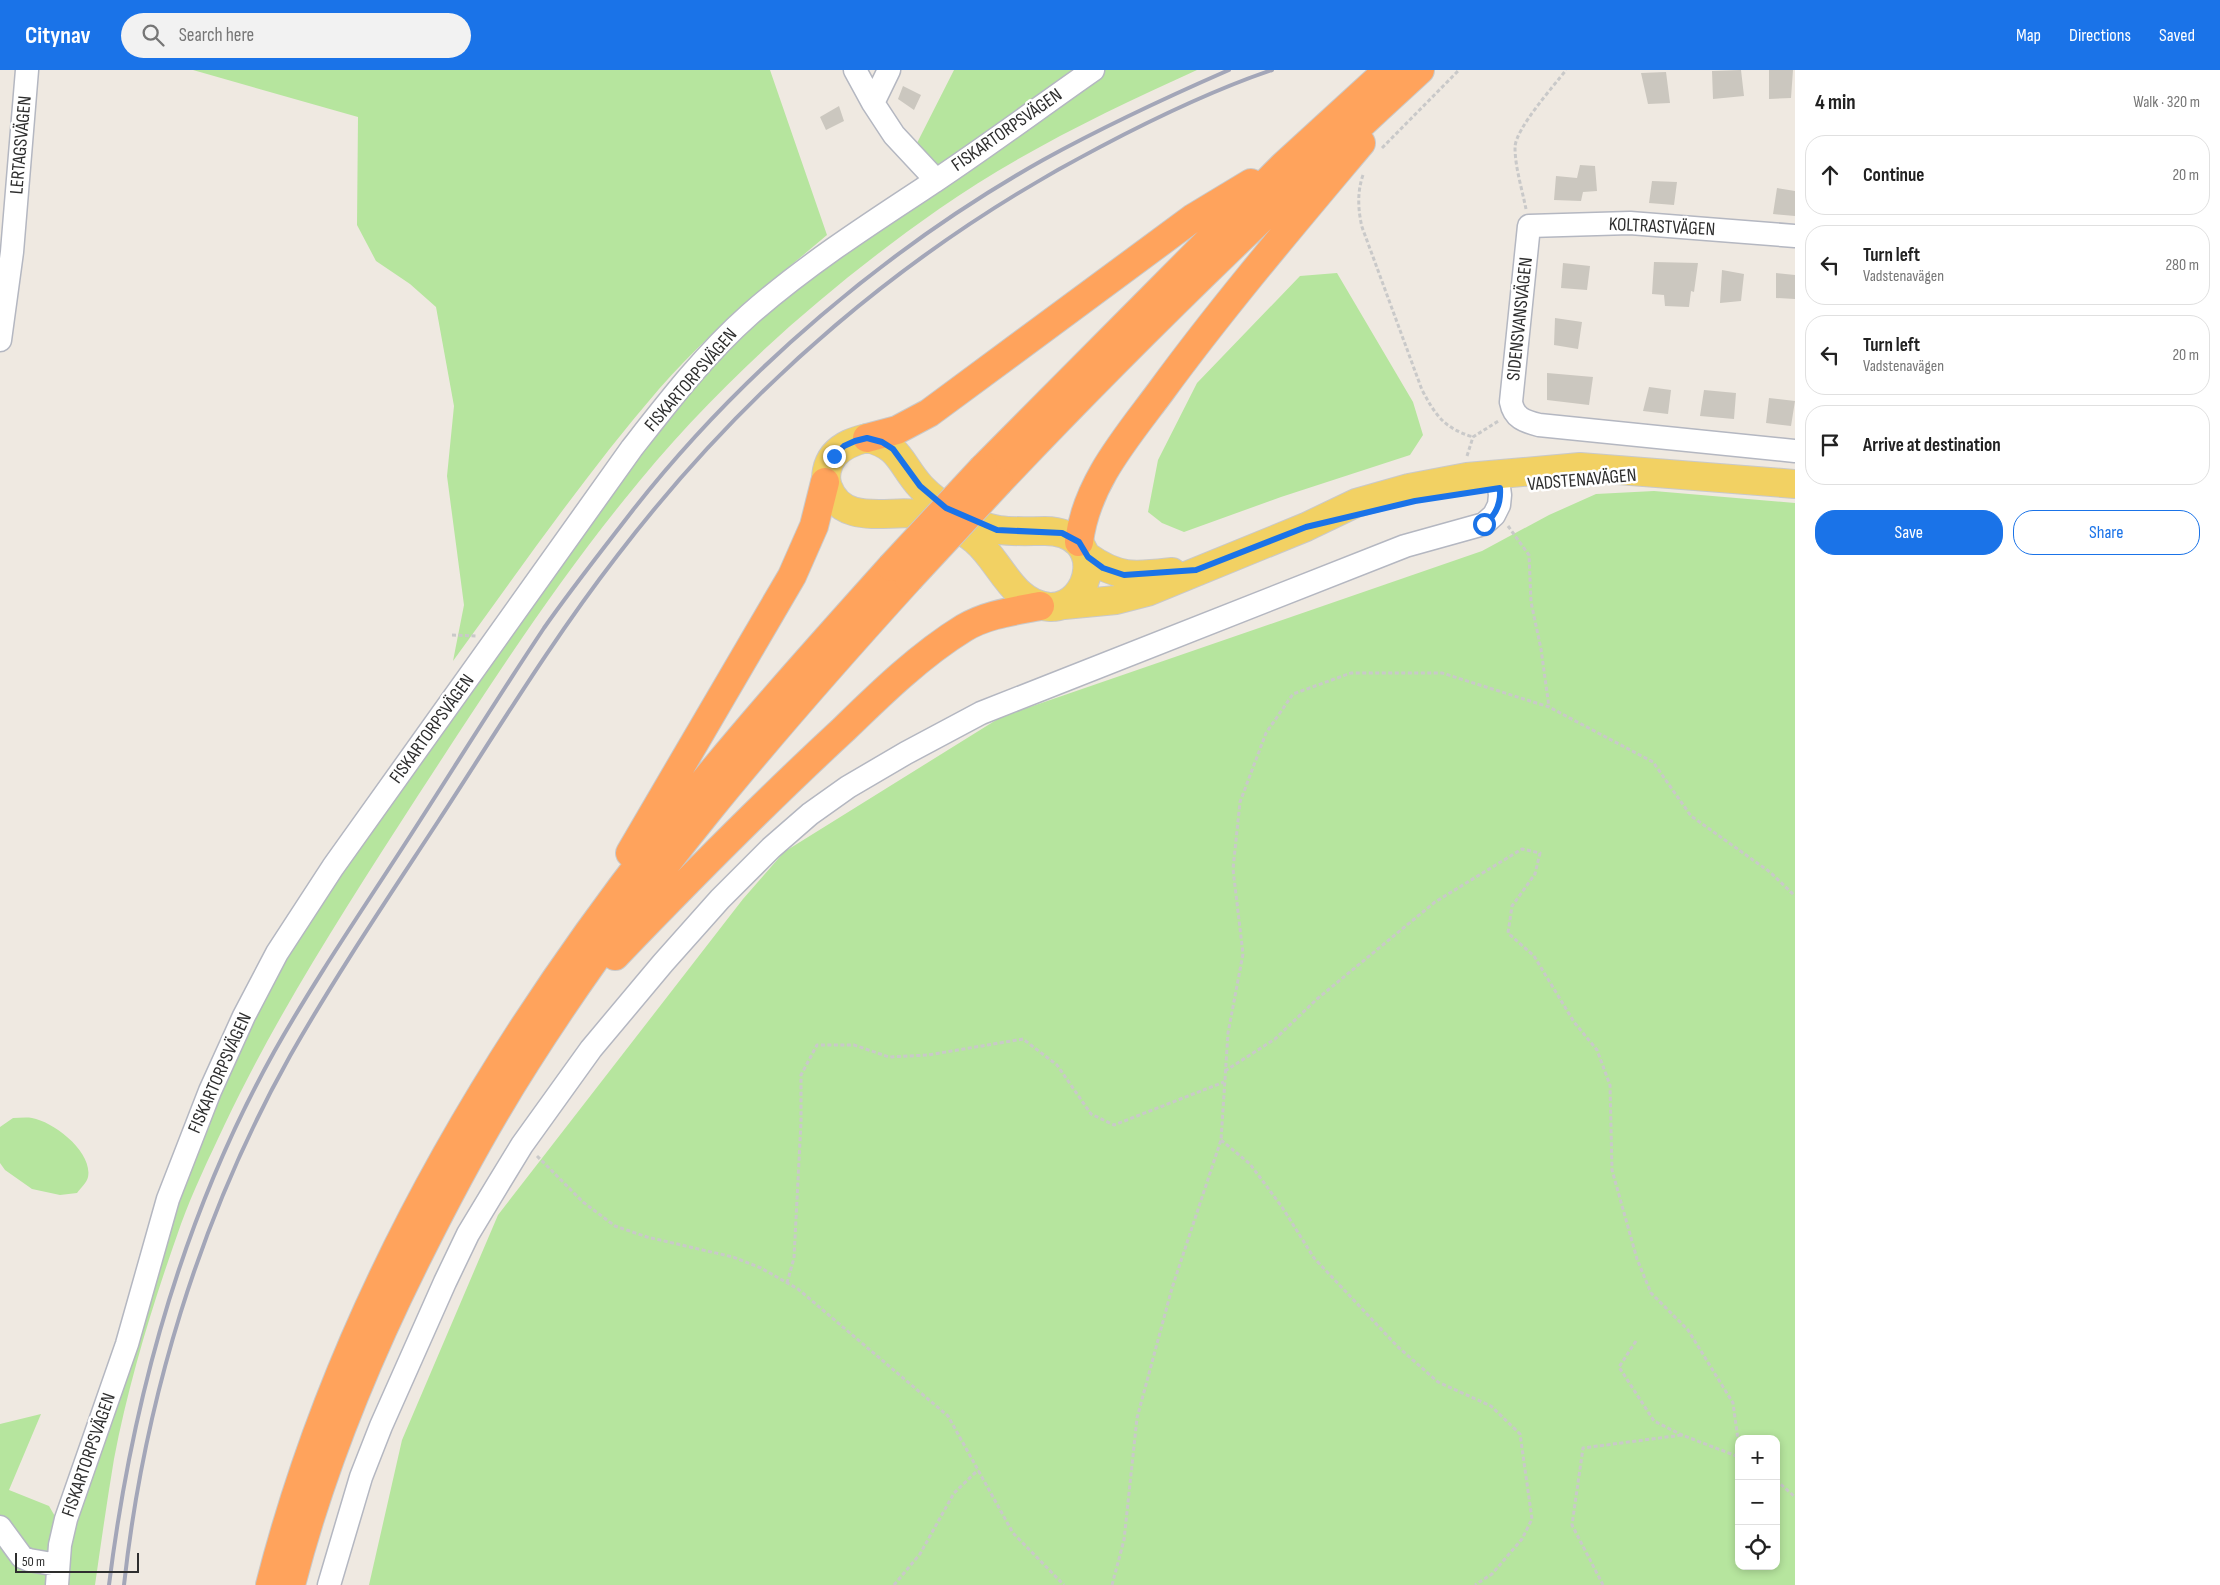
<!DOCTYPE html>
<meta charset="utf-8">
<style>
:root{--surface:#fff;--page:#f2f2f2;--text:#222;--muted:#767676;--line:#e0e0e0;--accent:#1a73e8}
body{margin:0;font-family:"Sofia Sans Condensed",sans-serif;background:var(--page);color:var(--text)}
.controls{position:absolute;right:15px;bottom:15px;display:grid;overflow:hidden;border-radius:10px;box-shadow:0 2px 8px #0003}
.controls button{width:45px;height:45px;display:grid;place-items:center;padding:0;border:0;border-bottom:1px solid var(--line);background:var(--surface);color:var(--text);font:25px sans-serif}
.scale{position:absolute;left:15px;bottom:12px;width:124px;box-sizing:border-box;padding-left:5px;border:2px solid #2e2e2e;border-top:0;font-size:14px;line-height:18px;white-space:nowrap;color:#2e2e2e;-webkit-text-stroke:4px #fff;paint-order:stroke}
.stop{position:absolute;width:15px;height:15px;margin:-11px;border:4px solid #1a73e8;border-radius:50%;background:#fff}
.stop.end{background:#1a73e8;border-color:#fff;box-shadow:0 1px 5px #0008}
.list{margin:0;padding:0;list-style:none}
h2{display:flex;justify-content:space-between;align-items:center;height:65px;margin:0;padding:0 20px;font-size:21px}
h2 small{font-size:16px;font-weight:400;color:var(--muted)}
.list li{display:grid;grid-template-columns:32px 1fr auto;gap:15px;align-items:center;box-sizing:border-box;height:80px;margin:0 10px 10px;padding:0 10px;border:1px solid var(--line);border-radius:20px}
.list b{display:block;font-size:19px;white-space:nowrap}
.list p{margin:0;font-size:16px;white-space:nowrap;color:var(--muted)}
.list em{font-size:16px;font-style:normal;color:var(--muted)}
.actions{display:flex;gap:10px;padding:15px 20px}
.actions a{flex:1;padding:11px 0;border:1px solid var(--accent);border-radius:20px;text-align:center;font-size:18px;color:var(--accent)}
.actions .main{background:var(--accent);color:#fff}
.icon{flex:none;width:28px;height:28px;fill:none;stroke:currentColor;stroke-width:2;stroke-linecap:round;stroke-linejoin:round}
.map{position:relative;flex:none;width:1795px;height:1515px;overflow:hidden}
header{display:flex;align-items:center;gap:30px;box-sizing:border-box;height:70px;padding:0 25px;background:var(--accent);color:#fff}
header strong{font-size:24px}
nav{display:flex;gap:28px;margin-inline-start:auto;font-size:18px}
.search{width:350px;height:45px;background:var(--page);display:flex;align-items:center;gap:12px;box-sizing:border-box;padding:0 18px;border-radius:28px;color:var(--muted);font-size:19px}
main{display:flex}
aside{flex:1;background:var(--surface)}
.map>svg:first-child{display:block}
</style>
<header>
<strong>Citynav</strong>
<div class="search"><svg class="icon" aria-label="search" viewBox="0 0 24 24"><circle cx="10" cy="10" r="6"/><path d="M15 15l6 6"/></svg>Search here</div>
<nav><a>Map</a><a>Directions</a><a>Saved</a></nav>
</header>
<main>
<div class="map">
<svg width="1795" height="1515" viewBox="0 0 1795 1515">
<rect width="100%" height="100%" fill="#efe9e1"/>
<path fill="#b6e59e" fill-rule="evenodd" d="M193 0H770L827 165C769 214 709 262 659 319 585 405 520 499 453 591L464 535 447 406 454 336 436 237 410 214 376 191 357 155 358 47Z
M954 0H1075L939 98 916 75Z
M1104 0H1197C1109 40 1019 83 939 139 822 221 713 318 624 430 548 524 483 626 417 727 347 836 280 938 224 1056 209 1088 193 1121 181 1154 154 1230 129 1310 114 1389 107 1431 101 1473 95 1515H63L72 1454 158 1186 226 1003 263 928 300 864 397 722 636 382 733 274 794 217 910 134 968 103 1003 72Z
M1337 203 1413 332 1423 365 1410 385 1281 427 1184 462 1162 453 1148 442 1158 390 1197 313 1300 206Z
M1654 421 1795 433V1515H369L402 1370 498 1145 743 829 784 782 1001 647 1482 481 1549 445 1596 424ZM1739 1369H1776V1496H1739Z
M13 1048C19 1048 26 1047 32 1048 54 1052 93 1082 88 1107 87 1112 81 1118 77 1123L60 1125 32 1119 5 1100 0 1093V1057Z
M41 1344 9 1420 49 1436 56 1448 49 1515H0V1354Z"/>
<path fill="#cbc7bf" d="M1741 0 1744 26 1713 29 1712 1Z
M1769 0H1793L1791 28 1769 29Z
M1666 2 1670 33 1648 34 1641 3Z
M903 16 921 25 914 40 898 29Z
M839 36 844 51 826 60 820 47Z
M1580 95 1595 96 1597 121 1583 122 1581 131 1554 130 1556 106 1577 108Z
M1652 111 1677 112 1674 135 1649 133Z
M1777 118 1795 121V146L1773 144Z
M1654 192 1698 193 1694 222 1691 221 1689 237 1665 236 1664 225 1652 224Z
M1563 193 1590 196 1587 220 1561 218Z
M1722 200 1744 204 1741 231 1720 233Z
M1776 203 1795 205V229L1776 228Z
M1555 248 1582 252 1578 279 1554 275Z
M1547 303 1593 307 1589 335 1547 330Z
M1649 317 1671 320 1668 344 1643 341Z
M1704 320 1736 323 1734 349 1700 346Z
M1769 328 1795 331 1791 356 1766 353Z"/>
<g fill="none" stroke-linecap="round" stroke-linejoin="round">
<defs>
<path id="minor" d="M855 0 873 33 894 65 936 110
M873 33 889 0
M1795 166 1630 153 1529 156 1511 332C1514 348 1524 351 1539 355L1795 381
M0 270 12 182 27 0
M0 1457 22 1487 29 1490 58 1495
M57 1515 60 1475 66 1449 127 1274 168 1129 210 1021 244 946 277 883 333 797 632 378C668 332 705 284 749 245 807 194 871 153 935 111 989 75 1040 37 1093 0
M329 1515 361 1407 381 1356 445 1212 468 1164 497 1116 522 1075 591 979 663 893 720 829 771 778 810 744 848 717 906 683 981 643 1405 476 1484 454 1494 445 1499 435 1500 425 1497 403"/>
<path id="major" d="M867 368C901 376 900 394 921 417 939 436 973 456 999 460 1014 462 1030 461 1045 461 1109 462 1092 538 1050 537 1013 535 1000 491 976 471 970 465 961 460 954 456 943 450 931 446 918 444 887 440 842 456 828 417 824 407 827 394 834 385 843 375 854 371 867 368Z
M1088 487C1119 509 1136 506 1172 502
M1064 535 1116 530 1147 522 1306 457 1356 433 1409 418 1467 407 1580 397 1795 414"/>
<path id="highway" d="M867 368 897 360 929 343 1193 148 1251 113
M983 398 1284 95 1388 0
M999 412C1134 269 1275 133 1420 0
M1079 472C1086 413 1127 367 1161 321 1224 235 1293 154 1361 73
M630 783 792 506 814 456 825 412
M615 886C689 809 764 733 843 660 880 624 920 585 964 558 987 544 1015 541 1040 536
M270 1515C340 1241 486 990 659 768 732 674 811 586 891 497
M291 1515C321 1398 367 1287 421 1180 453 1116 487 1053 526 992 636 818 771 661 909 509"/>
</defs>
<use href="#minor" stroke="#b4b7c1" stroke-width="25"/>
<use href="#major" stroke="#c9c9c9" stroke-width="30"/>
<use href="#highway" stroke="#c9c9c9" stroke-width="30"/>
<path stroke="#c9c9c9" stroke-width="3" stroke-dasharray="4 2.5" stroke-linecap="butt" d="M1382 78 1459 0
M1363 105C1357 122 1358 140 1362 157L1422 320C1436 346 1444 358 1473 367
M1526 139C1522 119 1515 97 1515 77 1516 58 1553 17 1566 0
M1467 386 1473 367 1500 350
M1508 456 1529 485 1531 532 1541 579 1549 637
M452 565 476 566
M1225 1001 1275 969 1317 929 1435 832 1522 779 1540 783 1535 804 1512 836 1508 863 1534 886 1574 952 1597 980 1610 1015 1612 1100 1637 1189 1651 1223 1688 1260 1733 1333 1739 1377
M1221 1070 1250 1094 1282 1137 1314 1188 1398 1277 1438 1312 1491 1336 1520 1364 1532 1449 1522 1469 1492 1504 1475 1515
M537 1086 583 1132 615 1156 647 1167 733 1187 761 1198 798 1219 948 1346 1013 1463 1064 1515
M787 1213 794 1188 801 1052V1005L817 975H854L889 987 928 985 1023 969 1057 995 1091 1044 1114 1055 1224 1012
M1636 1271 1619 1297 1654 1351 1682 1365 1739 1387
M1776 1410 1795 1427
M894 1515 920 1484 954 1423 978 1400
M1112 1515 1124 1470 1137 1348 1172 1218 1221 1070 1228 963 1243 884 1233 799 1240 732 1266 663 1293 624 1351 603H1442L1549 637 1653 692 1691 746 1770 802 1795 826
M1603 1515 1572 1455 1583 1378 1682 1365"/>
<use href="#minor" stroke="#fff" stroke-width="22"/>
<use href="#major" stroke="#f2d163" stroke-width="28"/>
<use href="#highway" stroke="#ffa35c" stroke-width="28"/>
<path stroke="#a3a6b8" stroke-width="4" d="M109 1515C132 1330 183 1146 274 982 319 902 372 826 421 749 462 685 502 621 544 558 572 518 603 479 633 440 741 302 890 176 1043 90 1103 57 1165 28 1229 0
M124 1515C144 1332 200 1147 290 986 336 905 388 828 439 750 497 661 552 570 617 486 747 316 910 176 1100 77 1155 48 1213 20 1272 0"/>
<defs>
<path id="highway-bridge" d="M891 497 983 398
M909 509 999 412"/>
</defs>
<use href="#highway-bridge" stroke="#c9c9c9" stroke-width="30" stroke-linecap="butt"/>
<use href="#highway-bridge" stroke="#ffa35c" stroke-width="28"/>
</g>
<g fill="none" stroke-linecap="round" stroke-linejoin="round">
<path stroke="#1a73e8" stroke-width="6" d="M834 386 844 376 855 371 867 368 882 372 893 379 920 416 946 438 997 460 1062 463 1079 472 1088 487 1103 498 1124 505 1196 500 1306 457 1415 431 1500 418C1501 433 1497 445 1484 454"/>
</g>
<g text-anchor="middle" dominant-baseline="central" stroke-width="5" stroke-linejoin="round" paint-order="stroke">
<g font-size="19" fill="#2e2e2e" stroke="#fff">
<text transform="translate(1007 60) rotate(-35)">FISKARTORPSVÄGEN</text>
<text transform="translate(21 75) rotate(-85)">LERTAGSVÄGEN</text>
<text transform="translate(1662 157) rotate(3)">KOLTRASTVÄGEN</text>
<text transform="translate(1520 249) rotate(-84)">SIDENSVANSVÄGEN</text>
<text transform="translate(691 310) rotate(-49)">FISKARTORPSVÄGEN</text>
<text transform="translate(1582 410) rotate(-5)">VADSTENAVÄGEN</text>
<text transform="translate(432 659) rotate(-54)">FISKARTORPSVÄGEN</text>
<text transform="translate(220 1003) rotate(-66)">FISKARTORPSVÄGEN</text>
<text transform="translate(89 1385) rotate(-71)">FISKARTORPSVÄGEN</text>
</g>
</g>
</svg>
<div class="controls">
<button>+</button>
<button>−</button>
<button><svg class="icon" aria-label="locate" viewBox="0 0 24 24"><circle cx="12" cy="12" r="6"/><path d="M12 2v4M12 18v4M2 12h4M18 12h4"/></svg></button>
</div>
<div class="scale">50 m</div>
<div class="stop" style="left:1484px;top:454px"></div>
<div class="stop end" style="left:834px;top:386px"></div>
</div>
<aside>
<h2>4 min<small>Walk · 320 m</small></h2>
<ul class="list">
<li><svg class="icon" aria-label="ahead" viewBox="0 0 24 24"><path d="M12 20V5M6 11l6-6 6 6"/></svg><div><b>Continue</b></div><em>20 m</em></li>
<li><svg class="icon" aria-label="left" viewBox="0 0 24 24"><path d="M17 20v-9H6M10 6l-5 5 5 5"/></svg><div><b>Turn left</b><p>Vadstenavägen</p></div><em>280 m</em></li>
<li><svg class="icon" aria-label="left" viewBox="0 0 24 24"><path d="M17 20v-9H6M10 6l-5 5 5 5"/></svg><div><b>Turn left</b><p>Vadstenavägen</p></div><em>20 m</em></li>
<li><svg class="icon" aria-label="arrive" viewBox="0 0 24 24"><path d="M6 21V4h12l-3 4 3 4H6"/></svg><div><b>Arrive at destination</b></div></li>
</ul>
<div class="actions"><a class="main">Save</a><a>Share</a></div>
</aside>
</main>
